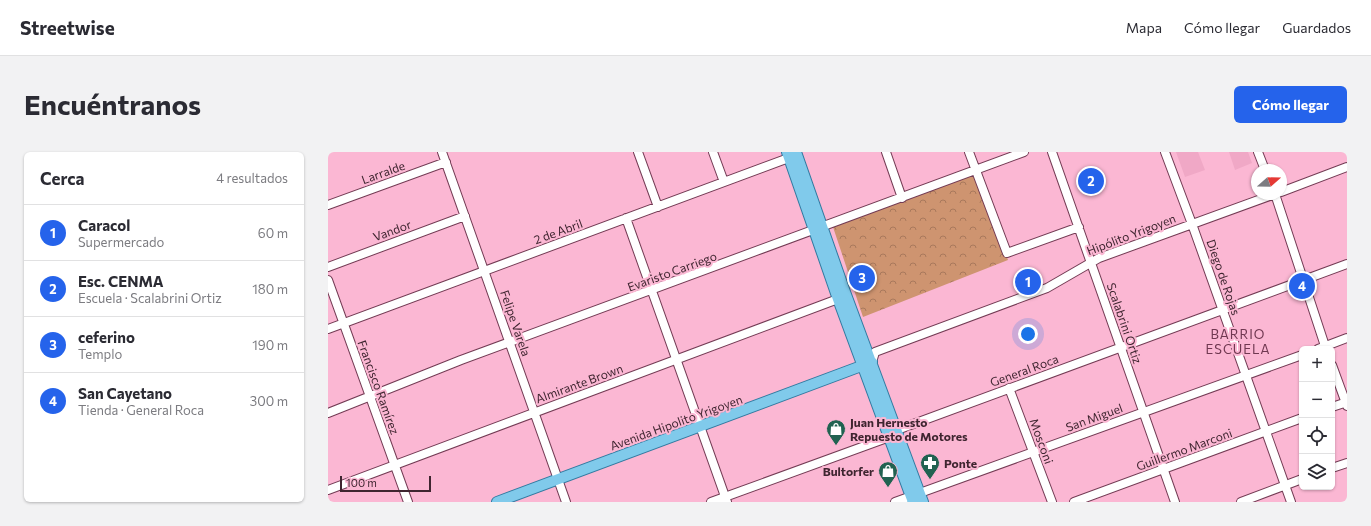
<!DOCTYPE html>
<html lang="es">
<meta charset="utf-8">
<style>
:root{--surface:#fff;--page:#f2f2f3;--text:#2b2b33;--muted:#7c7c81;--line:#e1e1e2;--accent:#2563eb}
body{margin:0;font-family:Commissioner,sans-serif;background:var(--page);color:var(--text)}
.controls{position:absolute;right:12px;bottom:12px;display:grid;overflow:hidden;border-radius:6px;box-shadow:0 1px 3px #0004}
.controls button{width:36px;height:36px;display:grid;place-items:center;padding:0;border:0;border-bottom:1px solid var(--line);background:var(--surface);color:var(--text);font:20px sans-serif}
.compass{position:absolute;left:923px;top:12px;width:36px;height:36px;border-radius:50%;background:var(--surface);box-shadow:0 1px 3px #0004;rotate:70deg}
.scale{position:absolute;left:12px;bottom:10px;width:91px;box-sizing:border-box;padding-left:4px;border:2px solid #3f2530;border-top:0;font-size:11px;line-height:14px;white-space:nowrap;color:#3f2530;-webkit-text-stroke:3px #fbb7d3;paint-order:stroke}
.you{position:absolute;left:700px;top:182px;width:14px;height:14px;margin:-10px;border:3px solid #fff;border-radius:50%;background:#1a73e8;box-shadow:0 0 0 6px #1a73e833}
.badge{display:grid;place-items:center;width:26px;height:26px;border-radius:50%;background:var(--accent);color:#fff;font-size:13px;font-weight:700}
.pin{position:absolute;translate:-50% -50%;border:2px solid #fff;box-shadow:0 1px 4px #0006}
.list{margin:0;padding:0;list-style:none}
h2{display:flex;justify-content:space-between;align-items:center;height:52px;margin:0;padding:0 16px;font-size:17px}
h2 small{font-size:13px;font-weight:400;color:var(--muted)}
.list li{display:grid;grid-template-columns:26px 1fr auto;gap:12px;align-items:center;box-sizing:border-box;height:56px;padding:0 16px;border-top:1px solid var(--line)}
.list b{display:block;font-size:15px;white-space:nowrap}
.list p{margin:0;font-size:13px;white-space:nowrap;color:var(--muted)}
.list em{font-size:13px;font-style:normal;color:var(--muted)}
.icon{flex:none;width:22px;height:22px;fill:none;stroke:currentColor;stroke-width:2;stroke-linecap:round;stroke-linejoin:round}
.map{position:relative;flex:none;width:1019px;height:350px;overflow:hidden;border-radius:6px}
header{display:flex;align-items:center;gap:24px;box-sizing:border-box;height:56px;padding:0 20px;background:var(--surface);border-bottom:1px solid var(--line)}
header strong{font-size:19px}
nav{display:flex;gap:22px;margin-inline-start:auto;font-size:14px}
.intro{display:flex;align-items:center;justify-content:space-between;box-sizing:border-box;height:96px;padding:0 24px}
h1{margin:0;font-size:28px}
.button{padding:10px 18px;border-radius:6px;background:var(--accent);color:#fff;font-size:14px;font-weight:700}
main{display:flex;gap:24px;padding:0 24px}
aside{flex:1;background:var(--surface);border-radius:6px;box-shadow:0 1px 3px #0004}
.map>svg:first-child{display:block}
</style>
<header>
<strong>Streetwise</strong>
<nav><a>Mapa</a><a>Cómo llegar</a><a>Guardados</a></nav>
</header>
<div class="intro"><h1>Encuéntranos</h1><a class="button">Cómo llegar</a></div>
<main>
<aside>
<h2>Cerca<small>4 resultados</small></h2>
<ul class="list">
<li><span class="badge">1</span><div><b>Caracol</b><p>Supermercado</p></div><em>60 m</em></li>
<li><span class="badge">2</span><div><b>Esc. CENMA</b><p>Escuela · Scalabrini Ortiz</p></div><em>180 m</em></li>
<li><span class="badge">3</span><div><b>ceferino</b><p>Templo</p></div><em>190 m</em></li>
<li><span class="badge">4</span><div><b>San Cayetano</b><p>Tienda · General Roca</p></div><em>300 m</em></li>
</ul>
</aside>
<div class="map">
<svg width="1019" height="350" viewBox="0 0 1019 350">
<defs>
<pattern id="park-crowns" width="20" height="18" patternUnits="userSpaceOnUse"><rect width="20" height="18" fill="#ce9470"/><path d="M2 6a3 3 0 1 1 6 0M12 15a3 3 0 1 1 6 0" fill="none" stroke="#a9795c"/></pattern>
</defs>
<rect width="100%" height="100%" fill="#fbb7d3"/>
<path fill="#f0a8c6" d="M848 0H870L877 18 857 25Z
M901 0H920L924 11 907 18Z"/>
<path fill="url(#park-crowns)" d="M648 19 680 108 535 165 504 72Z"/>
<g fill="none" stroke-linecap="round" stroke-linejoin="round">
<defs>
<path id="minor" d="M114 0 238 350
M310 0 330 55
M385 0 396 30
M558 0 574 46
M641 0 679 101 751 75
M724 0 847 350
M837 0 864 72 963 350
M930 0 937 18
M953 40 1019 15
M947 42 998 197
M0 53 118 10
M298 66 399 350
M0 115 137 64
M0 128 80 350
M0 177 466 4
M990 197 1019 186
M544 210 547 200 719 136 771 106 947 42
M1004 213 1019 254
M681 236 724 350
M1004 255 1019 250
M0 261 133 208 696 0
M1004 316 1019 311
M0 338 510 147
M383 350 556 287 569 278 1019 112
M567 350 974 203
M746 350 974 266
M913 350 974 327"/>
<path id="major" d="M459 0 510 147 585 350
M468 0 517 140 595 350
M169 350 544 210"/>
</defs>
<use href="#minor" stroke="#743c55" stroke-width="10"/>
<use href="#major" stroke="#327aa0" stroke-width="12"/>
<use href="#minor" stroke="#fff" stroke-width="8"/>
<use href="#major" stroke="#80caeb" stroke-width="10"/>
</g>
<defs>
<symbol id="shop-pin" viewBox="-11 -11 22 30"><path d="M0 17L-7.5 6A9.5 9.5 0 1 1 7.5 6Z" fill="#216251" stroke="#fbb7d3"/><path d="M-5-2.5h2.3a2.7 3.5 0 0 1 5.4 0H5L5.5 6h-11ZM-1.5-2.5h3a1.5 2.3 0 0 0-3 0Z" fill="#fff"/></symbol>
<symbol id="pharmacy-pin" viewBox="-11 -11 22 30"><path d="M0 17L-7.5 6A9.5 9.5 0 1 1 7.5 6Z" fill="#216251" stroke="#fbb7d3"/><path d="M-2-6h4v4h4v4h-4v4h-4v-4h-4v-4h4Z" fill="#fff"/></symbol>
</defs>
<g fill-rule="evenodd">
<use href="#shop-pin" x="497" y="266" width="22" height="30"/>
<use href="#pharmacy-pin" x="591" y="300" width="22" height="30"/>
<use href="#shop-pin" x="549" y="308" width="22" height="30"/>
</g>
<g text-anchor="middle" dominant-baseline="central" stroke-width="4" stroke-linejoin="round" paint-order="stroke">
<g font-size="12" fill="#3f2530" stroke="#fbb7d3">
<text transform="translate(55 20) rotate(-20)">Larralde</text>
<text transform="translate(64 78) rotate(-20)">Vandor</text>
<text transform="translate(230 79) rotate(-20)">2 de Abril</text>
<text transform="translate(803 82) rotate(-21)">Hipólito Yrigoyen</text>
<text transform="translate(344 119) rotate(-20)">Evaristo Carriego</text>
<text transform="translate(896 125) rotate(71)">Diego de Rojas</text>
<text transform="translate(188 171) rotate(71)">Felipe Varela</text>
<text transform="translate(797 171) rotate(71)">Scalabrini Ortiz</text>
<text transform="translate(696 218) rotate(-20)">General Roca</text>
<text transform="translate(251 231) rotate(-20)">Almirante Brown</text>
<text transform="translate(51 235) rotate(70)">Francisco Ramírez</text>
<text transform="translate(766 265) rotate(-20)">San Miguel</text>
<text transform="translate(348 270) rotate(-20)">Avenida Hipolito Yrigoyen</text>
<text transform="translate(714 289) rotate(70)">Mosconi</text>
<text transform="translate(856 297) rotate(-20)">Guillermo Marconi</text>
</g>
<g font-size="12" font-weight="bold" fill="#3f2530" stroke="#fbb7d3" text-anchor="start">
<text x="522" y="270">Juan Hernesto<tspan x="522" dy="14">Repuesto de Motores</tspan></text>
<text x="616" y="311">Ponte</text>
<text x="546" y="319" text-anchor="end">Bultorfer</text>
</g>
<g font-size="13" letter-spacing="1" fill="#703851" stroke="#fbb7d3">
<text x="910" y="182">BARRIO<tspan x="910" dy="15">ESCUELA</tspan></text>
</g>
</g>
</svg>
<div class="controls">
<button>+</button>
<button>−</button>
<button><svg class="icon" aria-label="locate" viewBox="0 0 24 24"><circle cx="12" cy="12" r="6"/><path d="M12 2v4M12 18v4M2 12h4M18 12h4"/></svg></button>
<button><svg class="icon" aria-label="layers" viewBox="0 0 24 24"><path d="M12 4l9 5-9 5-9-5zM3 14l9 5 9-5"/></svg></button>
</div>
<svg class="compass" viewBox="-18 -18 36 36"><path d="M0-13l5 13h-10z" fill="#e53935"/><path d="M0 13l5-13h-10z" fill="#7c7c81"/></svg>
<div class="scale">100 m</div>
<div class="you"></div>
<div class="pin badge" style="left:700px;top:130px">1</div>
<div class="pin badge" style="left:763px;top:29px">2</div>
<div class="pin badge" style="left:534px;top:126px">3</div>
<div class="pin badge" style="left:974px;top:134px">4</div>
</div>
</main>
